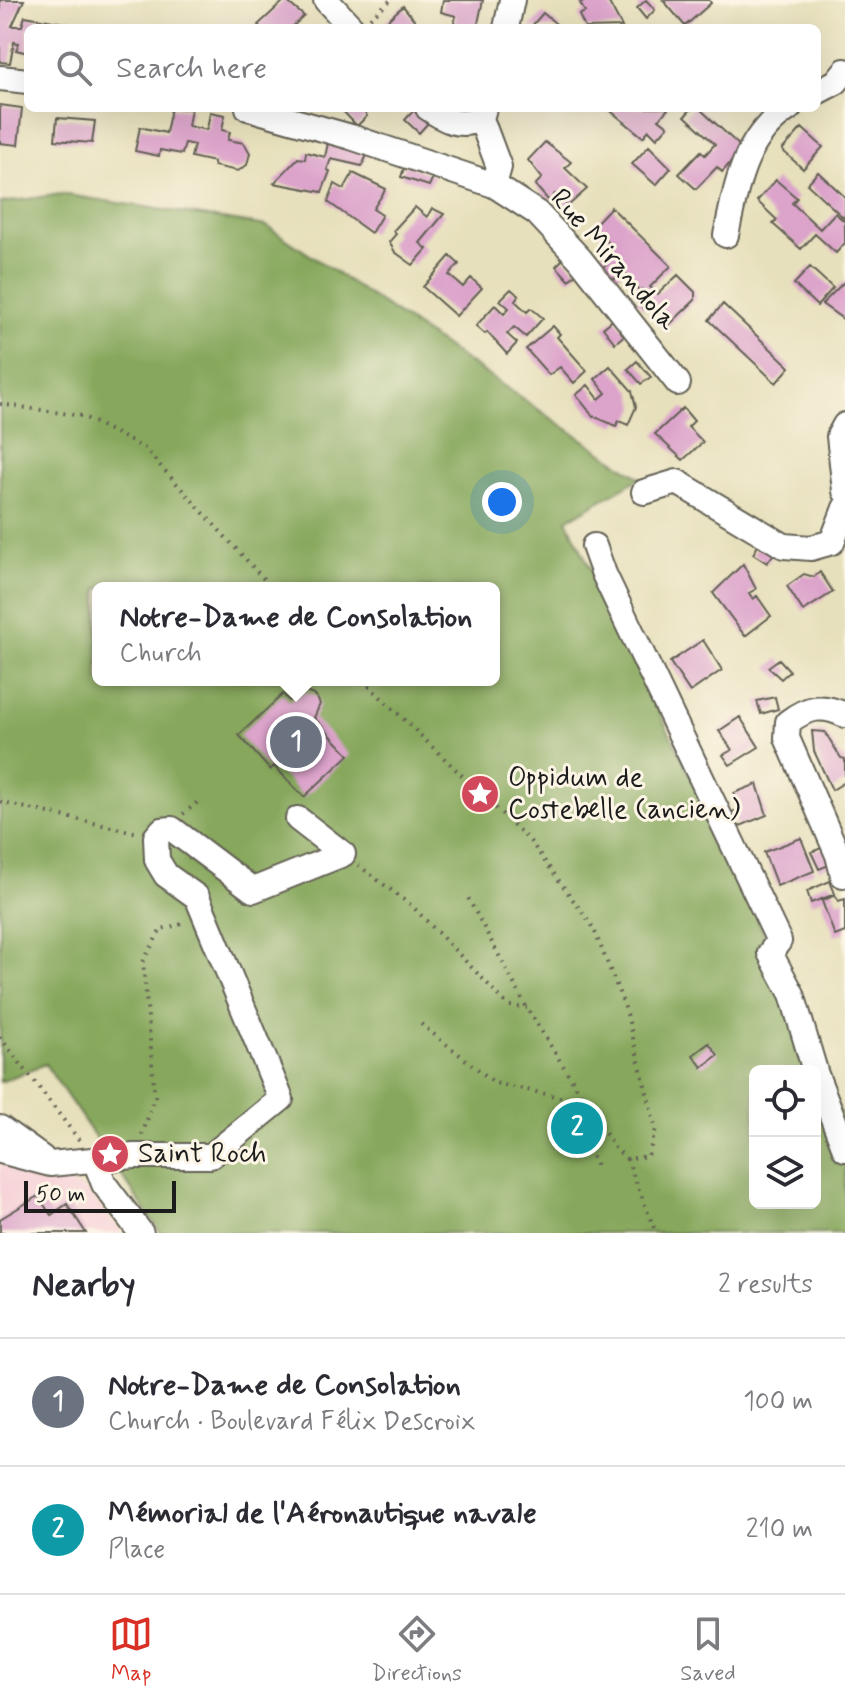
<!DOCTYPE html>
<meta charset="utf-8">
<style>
:root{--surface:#fff;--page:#f2f2f3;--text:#2b2b33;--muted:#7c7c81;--line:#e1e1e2;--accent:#d93025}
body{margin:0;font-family:Mynerve,sans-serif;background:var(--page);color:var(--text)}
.controls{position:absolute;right:24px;bottom:24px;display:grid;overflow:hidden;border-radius:12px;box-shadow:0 8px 32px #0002}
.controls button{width:72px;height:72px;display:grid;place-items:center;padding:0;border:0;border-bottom:2px solid var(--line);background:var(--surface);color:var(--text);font:40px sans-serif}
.scale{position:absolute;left:24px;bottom:20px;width:152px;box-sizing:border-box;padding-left:8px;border:4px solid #1c1c1c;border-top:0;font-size:22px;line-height:28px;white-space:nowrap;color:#1c1c1c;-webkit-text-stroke:6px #fcf5e5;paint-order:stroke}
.you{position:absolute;left:502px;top:502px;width:28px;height:28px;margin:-20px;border:6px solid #fff;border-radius:50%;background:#1a73e8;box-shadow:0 0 0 12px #1a73e833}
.badge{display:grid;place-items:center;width:52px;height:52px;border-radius:50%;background:var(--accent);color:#fff;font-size:26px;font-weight:700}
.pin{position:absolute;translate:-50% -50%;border:4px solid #fff;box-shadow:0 2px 8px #0006}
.popup{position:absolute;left:92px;top:582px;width:408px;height:104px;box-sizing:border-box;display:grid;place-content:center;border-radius:12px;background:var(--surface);filter:drop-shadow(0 2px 6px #0005);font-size:26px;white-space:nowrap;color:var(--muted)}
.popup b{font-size:30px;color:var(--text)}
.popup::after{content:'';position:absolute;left:50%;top:100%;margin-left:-16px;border:16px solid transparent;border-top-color:var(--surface)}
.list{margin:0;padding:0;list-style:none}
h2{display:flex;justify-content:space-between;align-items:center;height:104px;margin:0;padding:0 32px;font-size:34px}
h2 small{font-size:26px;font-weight:400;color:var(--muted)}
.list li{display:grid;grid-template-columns:52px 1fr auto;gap:24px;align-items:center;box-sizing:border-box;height:128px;padding:0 32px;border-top:2px solid var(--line)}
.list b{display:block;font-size:30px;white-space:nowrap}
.list p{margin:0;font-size:26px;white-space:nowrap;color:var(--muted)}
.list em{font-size:26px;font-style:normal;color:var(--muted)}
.icon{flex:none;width:44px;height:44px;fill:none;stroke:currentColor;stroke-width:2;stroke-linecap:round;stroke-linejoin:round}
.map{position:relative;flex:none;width:845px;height:1233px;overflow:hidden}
.search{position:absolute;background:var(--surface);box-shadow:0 8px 32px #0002;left:24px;right:24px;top:24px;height:88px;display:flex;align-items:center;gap:20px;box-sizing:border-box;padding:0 28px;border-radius:12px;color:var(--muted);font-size:30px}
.sheet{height:360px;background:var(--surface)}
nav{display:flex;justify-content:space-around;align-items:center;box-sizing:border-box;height:112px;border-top:2px solid var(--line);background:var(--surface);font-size:22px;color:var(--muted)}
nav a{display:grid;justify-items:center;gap:4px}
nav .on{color:var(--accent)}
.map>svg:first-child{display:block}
</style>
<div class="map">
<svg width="845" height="1233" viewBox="0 0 845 1233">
<rect width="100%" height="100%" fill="#fcf5e5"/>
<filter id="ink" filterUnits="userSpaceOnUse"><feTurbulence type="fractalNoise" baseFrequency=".0125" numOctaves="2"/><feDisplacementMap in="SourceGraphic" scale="16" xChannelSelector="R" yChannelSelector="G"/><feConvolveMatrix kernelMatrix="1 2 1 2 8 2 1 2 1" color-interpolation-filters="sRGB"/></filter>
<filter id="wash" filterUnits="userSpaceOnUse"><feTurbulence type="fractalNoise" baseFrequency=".006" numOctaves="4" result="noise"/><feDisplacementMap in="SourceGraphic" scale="32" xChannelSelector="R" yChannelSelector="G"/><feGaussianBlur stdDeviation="1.8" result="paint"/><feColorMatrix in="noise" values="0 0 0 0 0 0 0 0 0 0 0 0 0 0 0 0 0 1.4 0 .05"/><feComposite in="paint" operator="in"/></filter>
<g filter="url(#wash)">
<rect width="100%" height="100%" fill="#e7e0bc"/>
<path fill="#f6cfd7" d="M0 1156 87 1190 123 1233H0Z"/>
<path fill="#86a75c" stroke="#51623c" stroke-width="2" fill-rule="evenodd" d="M61 194 267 226 640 478 567 520 744 888 845 1123V1233H161L45 1064 0 1082V203ZM98 588H494V680H98ZM755 1071H815V1203H755Z"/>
<g id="blocks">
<path fill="#dca3cb" d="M0 0H24L12 26H22L25 16 91 28H28V53L16 50 19 43 14 42 10 63 0 62Z
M285 0 304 16 291 28H261L258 25Z
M443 0H483L477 28 453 27 456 16 441 12Z
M586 0 608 1 622 27 585 28 579 15 585 12 580 3Z
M646 0 655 10 646 19 637 8Z
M663 0H709L711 3 685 26Z
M403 6 421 28H383L381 26Z
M543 13 561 28H530Z
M0 105 22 108 18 145 0 143Z
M171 108 191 109 188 126 207 130 210 112 225 115 222 130 230 132 228 140 244 143 250 153 247 165 238 171 214 166V162L191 157 194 145 185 143 182 154 160 150 159 156 135 151 140 127 166 133Z
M340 108H362L367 116 357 126Z
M607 108H669L659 119 668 126 657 138 649 130 643 137Z
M692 108H699L743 149 722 172 717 167 696 189 679 174 701 151 705 155 715 144 685 116Z
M414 110 428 123 419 133 405 120Z
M57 118 95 121 92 143 55 140Z
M802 128 823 147 803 169 782 150Z
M545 142 571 162 565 168 587 189 568 206 555 194 549 201 535 185 542 178 528 160Z
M328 143 367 155 362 166 331 159 327 170 330 171 322 192 274 183 298 158 305 159 306 152 325 157Z
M649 146 671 168 656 185 632 164Z
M405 165 434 175 429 186 401 177Z
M818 172 845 197V219L807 184Z
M353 173 386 189 373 209 382 215 371 233 328 202 335 184 344 189Z
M776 180 797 198 792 203 820 229 835 213 845 222V243L836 253 815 234 801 249 773 224 777 220 757 201Z
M415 207 427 217 432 208 444 214 420 243 427 249 413 265 395 252 389 242 396 234 393 231Z
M611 207 671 266 650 287 658 294 678 275 695 292V300L668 326 648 306 644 309 636 301 646 292 642 289 640 292 623 270 614 280 602 269 608 263 601 255 611 245 592 227Z
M450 256 459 264 449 275 463 287 471 278 482 288 456 316 423 287Z
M564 258 578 272 569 280 556 266Z
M810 267 833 288 817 306 794 284Z
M845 281V316L843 319 822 304Z
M511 289 519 296 515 301 527 312 531 308 543 318 526 337 514 327 507 334 517 343 507 354 487 332 485 334 476 326 495 305 504 314 509 308 500 300Z
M723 304 790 367 776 383 709 320Z
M615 318 627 333 615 343 603 328Z
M553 326 560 334 557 337 587 371 574 383 560 367 549 375 526 349Z
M637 361 651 377 641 384 628 369Z
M610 366 632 391 636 407 628 425 619 421 616 426 593 416 576 395 588 385 599 399 606 393 595 379Z
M683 408 694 421 688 427 703 442 683 460 655 434Z
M761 541 776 551 767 563 753 554Z
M743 564 756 589 749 593 753 599 757 596 771 616 745 636 713 593Z
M820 572 833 592 803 611 787 586 804 574 814 577Z
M703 640 722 670 690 692 670 662Z
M779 659 790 671 781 679 768 667Z
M306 692 316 696 320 704 314 718 349 755 304 797 274 766 270 770 239 735 283 694 289 701Z
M775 697 778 709 761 714 757 701Z
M740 717 759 747 730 765 723 755 732 750 719 731Z
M812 731 825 732 841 758 845 759V782L832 790 814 751Z
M757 784 767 815 738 827 732 812 740 809 734 793Z
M801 838 814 871 777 886 764 852Z
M827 846 834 863 819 869 811 852Z
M830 881 835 894 811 903 807 891Z
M835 895 838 901 845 899V932L835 936 822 901Z
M709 1043 718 1055 702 1067 693 1055Z
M558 1127a19 19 0 1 1 38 0a19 19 0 1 1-38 0Z
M38 1196 51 1215 67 1204 86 1233H0V1219Z"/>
</g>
</g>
<g filter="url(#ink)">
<use href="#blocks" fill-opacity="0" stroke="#636154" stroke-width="2"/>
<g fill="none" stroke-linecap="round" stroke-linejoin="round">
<defs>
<path id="minor" d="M326 0 352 28
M506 28 512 0
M0 78 28 81
M817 92 836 82 845 71
M248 108 351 137 494 185 537 213 580 259 678 383
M428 108C446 121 459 128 481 119
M484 108 481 119 499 167 494 185
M726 235C737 185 743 138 789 108
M845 425 839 436 845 491
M644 492 677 482 784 546 811 548 832 542 845 508
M594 546 604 574 779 941 770 953 792 994 815 1071
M843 875 838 855 787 738 788 722C808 707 822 704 845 715
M815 1072 845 1149
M0 1128 42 1158
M0 1151 50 1164 134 1156H211L281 1099 197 897 166 875 157 860 156 837 162 830 172 829 253 890 343 854 298 819
M96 1163 104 1184 141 1233"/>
</defs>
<use href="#minor" stroke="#636154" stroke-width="28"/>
<path stroke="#636154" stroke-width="4" stroke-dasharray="2 6" stroke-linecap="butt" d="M370 18 391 0
M0 404 82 416 144 448 272 588
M363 680 530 841 593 927 626 1010 656 1129 648 1156 627 1159 614 1147 527 1008 466 894
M0 802 138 833
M183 814 199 801
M358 865 412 906 509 1006 527 1008
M421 1024 495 1083 587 1103
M0 1037 79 1140
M142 1135 155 1096 143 962 161 929 187 923
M592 1156 598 1168
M627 1159 656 1233"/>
<use href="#minor" stroke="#fff" stroke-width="24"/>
</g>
</g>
<defs>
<symbol id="sight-disc" viewBox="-11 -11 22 22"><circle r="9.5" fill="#d1495b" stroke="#fcf5e5"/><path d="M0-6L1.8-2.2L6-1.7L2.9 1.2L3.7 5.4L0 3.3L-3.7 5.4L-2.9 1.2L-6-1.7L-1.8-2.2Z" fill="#fff"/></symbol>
</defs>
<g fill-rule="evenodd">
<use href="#sight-disc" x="458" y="772" width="44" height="44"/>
<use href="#sight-disc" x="88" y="1132" width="44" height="44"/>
</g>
<g text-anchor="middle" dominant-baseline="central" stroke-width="6" stroke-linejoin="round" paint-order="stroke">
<g font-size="28" fill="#1c1c1c" stroke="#fcf5e5">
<text transform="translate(613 260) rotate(49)">Rue Mirandola</text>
</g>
<g font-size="28" fill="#1c1c1c" stroke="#fcf5e5" text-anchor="start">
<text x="508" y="778">Oppidum de<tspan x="508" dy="32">Costebelle (ancien)</tspan></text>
<text x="138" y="1154">Saint Roch</text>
</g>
</g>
</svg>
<div class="controls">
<button><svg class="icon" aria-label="locate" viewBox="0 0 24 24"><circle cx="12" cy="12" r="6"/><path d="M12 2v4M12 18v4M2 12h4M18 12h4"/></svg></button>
<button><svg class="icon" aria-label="layers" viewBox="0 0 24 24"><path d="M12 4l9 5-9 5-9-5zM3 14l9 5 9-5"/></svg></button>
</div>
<div class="scale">50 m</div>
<div class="you"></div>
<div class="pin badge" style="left:296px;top:742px;background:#6b7280">1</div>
<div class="popup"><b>Notre-Dame de Consolation</b>Church</div>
<div class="pin badge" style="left:577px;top:1128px;background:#0f9aa8">2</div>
<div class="search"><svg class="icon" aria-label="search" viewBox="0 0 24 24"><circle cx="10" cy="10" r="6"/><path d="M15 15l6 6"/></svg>Search here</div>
</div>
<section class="sheet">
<h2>Nearby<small>2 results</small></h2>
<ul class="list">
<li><span class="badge" style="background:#6b7280">1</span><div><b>Notre-Dame de Consolation</b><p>Church · Boulevard Félix Descroix</p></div><em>100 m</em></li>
<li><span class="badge" style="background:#0f9aa8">2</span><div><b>Mémorial de l'Aéronautique navale</b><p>Place</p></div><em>210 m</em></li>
</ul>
</section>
<nav>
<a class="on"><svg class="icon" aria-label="map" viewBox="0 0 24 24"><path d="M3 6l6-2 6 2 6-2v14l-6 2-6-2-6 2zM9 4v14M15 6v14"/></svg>Map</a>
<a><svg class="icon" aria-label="directions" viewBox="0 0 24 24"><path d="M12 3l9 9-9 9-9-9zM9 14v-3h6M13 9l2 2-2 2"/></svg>Directions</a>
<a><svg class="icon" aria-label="saved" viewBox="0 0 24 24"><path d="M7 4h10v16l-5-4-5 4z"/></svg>Saved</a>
</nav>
